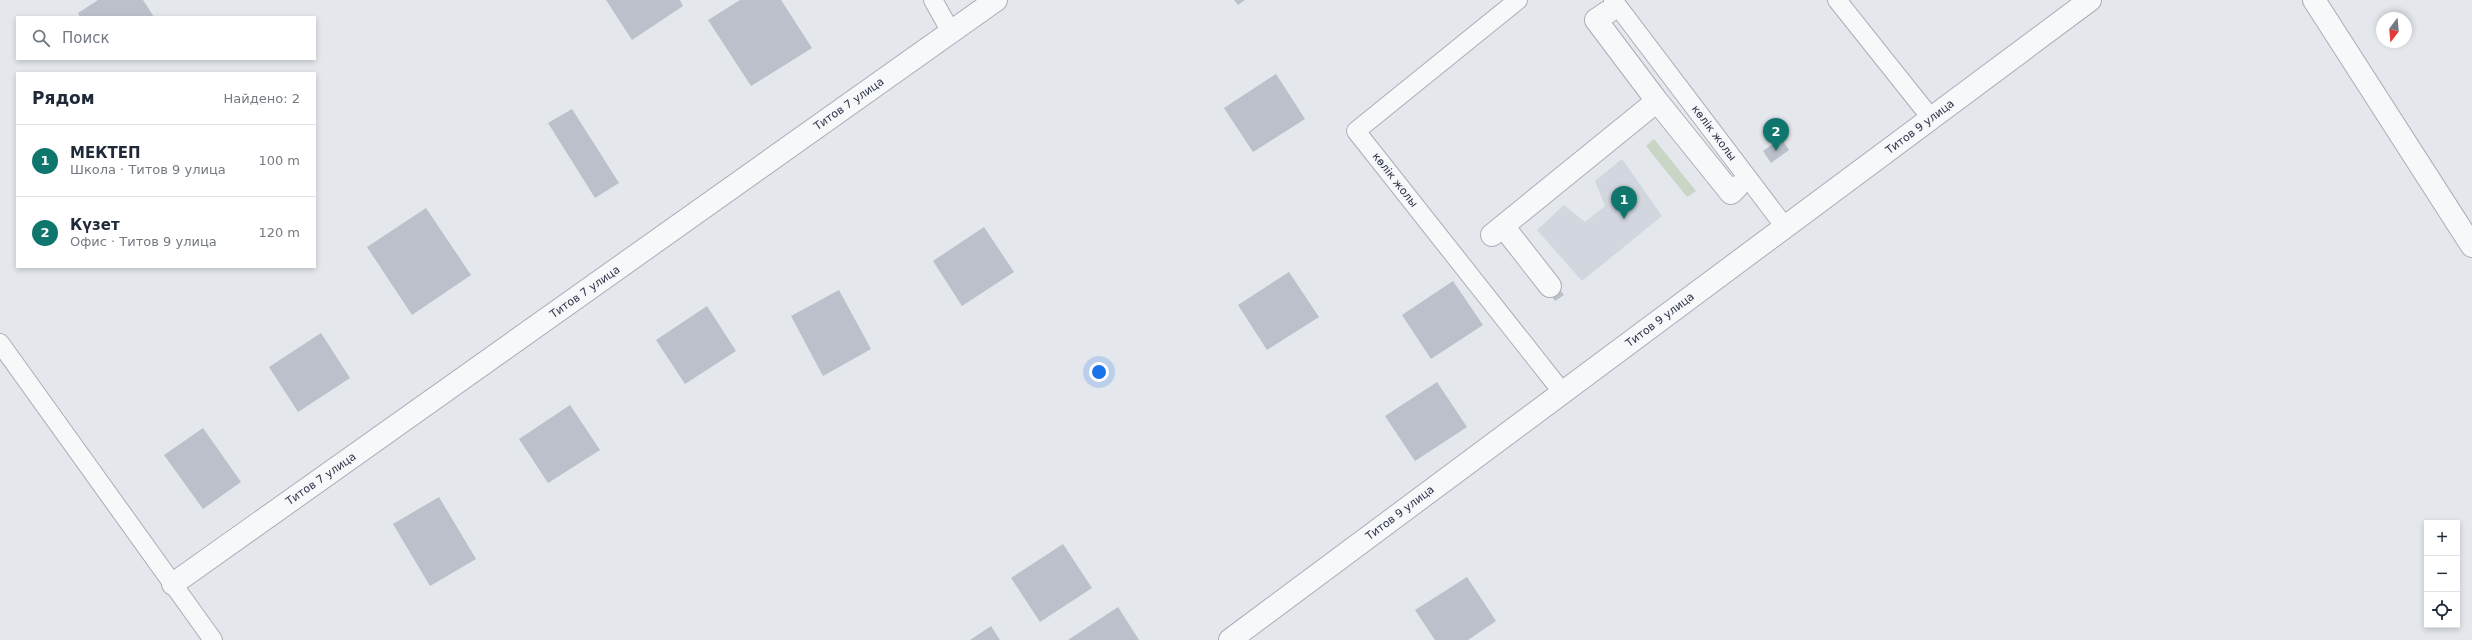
<!DOCTYPE html>
<html lang="ru">
<meta charset="utf-8">
<style>
:root{--surface:#fff;--page:#f2f2f3;--text:#1f2937;--muted:#747a83;--line:#e0e1e3;--accent:#0f766e}
body{margin:0;font-family:"DejaVu Sans",sans-serif;background:var(--page);color:var(--text)}
.controls{position:absolute;right:12px;bottom:12px;display:grid;overflow:hidden;border-radius:0px;box-shadow:0 2px 6px #0003}
.controls button{width:36px;height:36px;display:grid;place-items:center;padding:0;border:0;border-bottom:1px solid var(--line);background:var(--surface);color:var(--text);font:20px sans-serif}
.compass{position:absolute;left:2376px;top:12px;width:36px;height:36px;border-radius:50%;background:var(--surface);box-shadow:0 2px 6px #0003;rotate:196deg}
.you{position:absolute;left:1099px;top:372px;width:14px;height:14px;margin:-10px;border:3px solid #fff;border-radius:50%;background:#1a73e8;box-shadow:0 0 0 6px #1a73e833}
.badge{display:grid;place-items:center;width:26px;height:26px;border-radius:50%;background:var(--accent);color:#fff;font-size:13px;font-weight:700}
.pin{position:absolute;translate:-50% -33px;filter:drop-shadow(0 1px 2px #0008)}
.pin::after{content:'';position:absolute;top:21px;width:14px;height:12px;background:inherit;clip-path:polygon(0 0,100% 0,50% 100%)}
.list{margin:0;padding:0;list-style:none}
h2{display:flex;justify-content:space-between;align-items:center;height:52px;margin:0;padding:0 16px;font-size:17px}
h2 small{font-size:13px;font-weight:400;color:var(--muted)}
.list li{display:grid;grid-template-columns:26px 1fr auto;gap:12px;align-items:center;box-sizing:border-box;height:72px;padding:0 16px;border-top:1px solid var(--line)}
.list b{display:block;font-size:15px;white-space:nowrap}
.list p{margin:0;font-size:13px;white-space:nowrap;color:var(--muted)}
.list em{font-size:13px;font-style:normal;color:var(--muted)}
.icon{flex:none;width:22px;height:22px;fill:none;stroke:currentColor;stroke-width:2;stroke-linecap:round;stroke-linejoin:round}
.map{position:relative;flex:none;width:2472px;height:640px;overflow:hidden}
.search{position:absolute;background:var(--surface);box-shadow:0 2px 6px #0003;left:16px;top:16px;width:300px;height:44px;display:flex;align-items:center;gap:10px;box-sizing:border-box;padding:0 14px;border-radius:0px;color:var(--muted);font-size:15px}
.panel{position:absolute;background:var(--surface);box-shadow:0 2px 6px #0003;left:16px;top:72px;width:300px;height:196px;border-radius:0px}
.map>svg:first-child{display:block}
</style>
<div class="map">
<svg width="2472" height="640" viewBox="0 0 2472 640">
<rect width="100%" height="100%" fill="#e4e7ec"/>
<path fill="#d2d6de" d="M1622 159 1662 216 1582 281 1537 230 1564 205 1585 222 1605 206 1595 181Z"/>
<path fill="#c9d6c5" d="M1654 139 1696 191 1687 197 1646 146Z"/>
<path fill="#bbc0ca" d="M98 0H143L154 17H80L78 13Z
M606 0H680L683 6 632 40Z
M740 0H781L812 48 751 86 708 20Z
M1234 0H1245L1238 5Z
M1276 74 1305 119 1253 152 1224 108Z
M572 109 619 183 595 198 548 123Z
M1781 138 1789 150 1771 163 1763 151Z
M426 208 471 275 412 315 367 247Z
M984 227 1014 272 962 306 933 261Z
M1289 272 1319 317 1267 350 1238 305Z
M1453 281 1483 325 1431 359 1402 315Z
M1554 283 1564 295 1555 301 1546 288Z
M839 290 871 349 823 376 791 316Z
M707 306 736 351 685 384 656 340Z
M321 333 350 378 298 412 269 367Z
M1437 382 1467 427 1415 461 1385 416Z
M570 405 600 450 548 483 519 439Z
M203 428 241 482 203 509 164 455Z
M439 497 476 559 430 586 393 524Z
M1063 544 1092 588 1040 622 1011 578Z
M1467 577 1496 621 1468 640H1435L1415 610Z
M1118 607 1139 640H1068Z
M991 626 1000 640H970Z"/>
<g fill="none" stroke-linecap="round" stroke-linejoin="round">
<defs>
<path id="service" d="M933 0 951 32
M1518 0 1356 131 1563 393
M1613 0 1785 227
M1837 0 1931 118
M0 343 213 640"/>
<path id="pedestrian" d="M1608 12 1596 20 1657 101 1731 193 1737 187
M1503 226 1550 286
M1492 235 1657 101"/>
<path id="minor" d="M2314 0 2472 246
M173 584 996 0
M1230 640 2090 0"/>
</defs>
<use href="#service" stroke="#a9aeb7" stroke-width="20"/>
<use href="#pedestrian" stroke="#a9aeb7" stroke-width="24"/>
<use href="#minor" stroke="#a9aeb7" stroke-width="24"/>
<use href="#service" stroke="#f7f8fa" stroke-width="18"/>
<use href="#pedestrian" stroke="#f7f8fa" stroke-width="22"/>
<use href="#minor" stroke="#f7f8fa" stroke-width="22"/>
</g>
<g text-anchor="middle" dominant-baseline="central" stroke-width="3" stroke-linejoin="round" paint-order="stroke">
<g font-size="11" fill="#2b3445" stroke="#f4f6f9">
<text transform="translate(849 104) rotate(-35)">Титов 7 улица</text>
<text transform="translate(1920 127) rotate(-37)">Титов 9 улица</text>
<text transform="translate(1714 133) rotate(53)">көлік жолы</text>
<text transform="translate(1395 180) rotate(52)">көлік жолы</text>
<text transform="translate(585 292) rotate(-35)">Титов 7 улица</text>
<text transform="translate(1660 320) rotate(-37)">Титов 9 улица</text>
<text transform="translate(321 479) rotate(-35)">Титов 7 улица</text>
<text transform="translate(1400 513) rotate(-37)">Титов 9 улица</text>
</g>
</g>
</svg>
<div class="controls">
<button>+</button>
<button>−</button>
<button><svg class="icon" aria-label="locate" viewBox="0 0 24 24"><circle cx="12" cy="12" r="6"/><path d="M12 2v4M12 18v4M2 12h4M18 12h4"/></svg></button>
</div>
<svg class="compass" viewBox="-18 -18 36 36"><path d="M0-13l5 13h-10z" fill="#e53935"/><path d="M0 13l5-13h-10z" fill="#747a83"/></svg>
<div class="you"></div>
<div class="pin badge" style="left:1624px;top:219px">1</div>
<div class="pin badge" style="left:1776px;top:151px">2</div>
<div class="search"><svg class="icon" aria-label="search" viewBox="0 0 24 24"><circle cx="10" cy="10" r="6"/><path d="M15 15l6 6"/></svg>Поиск</div>
<section class="panel">
<h2>Рядом<small>Найдено: 2</small></h2>
<ul class="list">
<li><span class="badge">1</span><div><b>МЕКТЕП</b><p>Школа · Титов 9 улица</p></div><em>100 m</em></li>
<li><span class="badge">2</span><div><b>Күзет</b><p>Офис · Титов 9 улица</p></div><em>120 m</em></li>
</ul>
</section>
</div>
